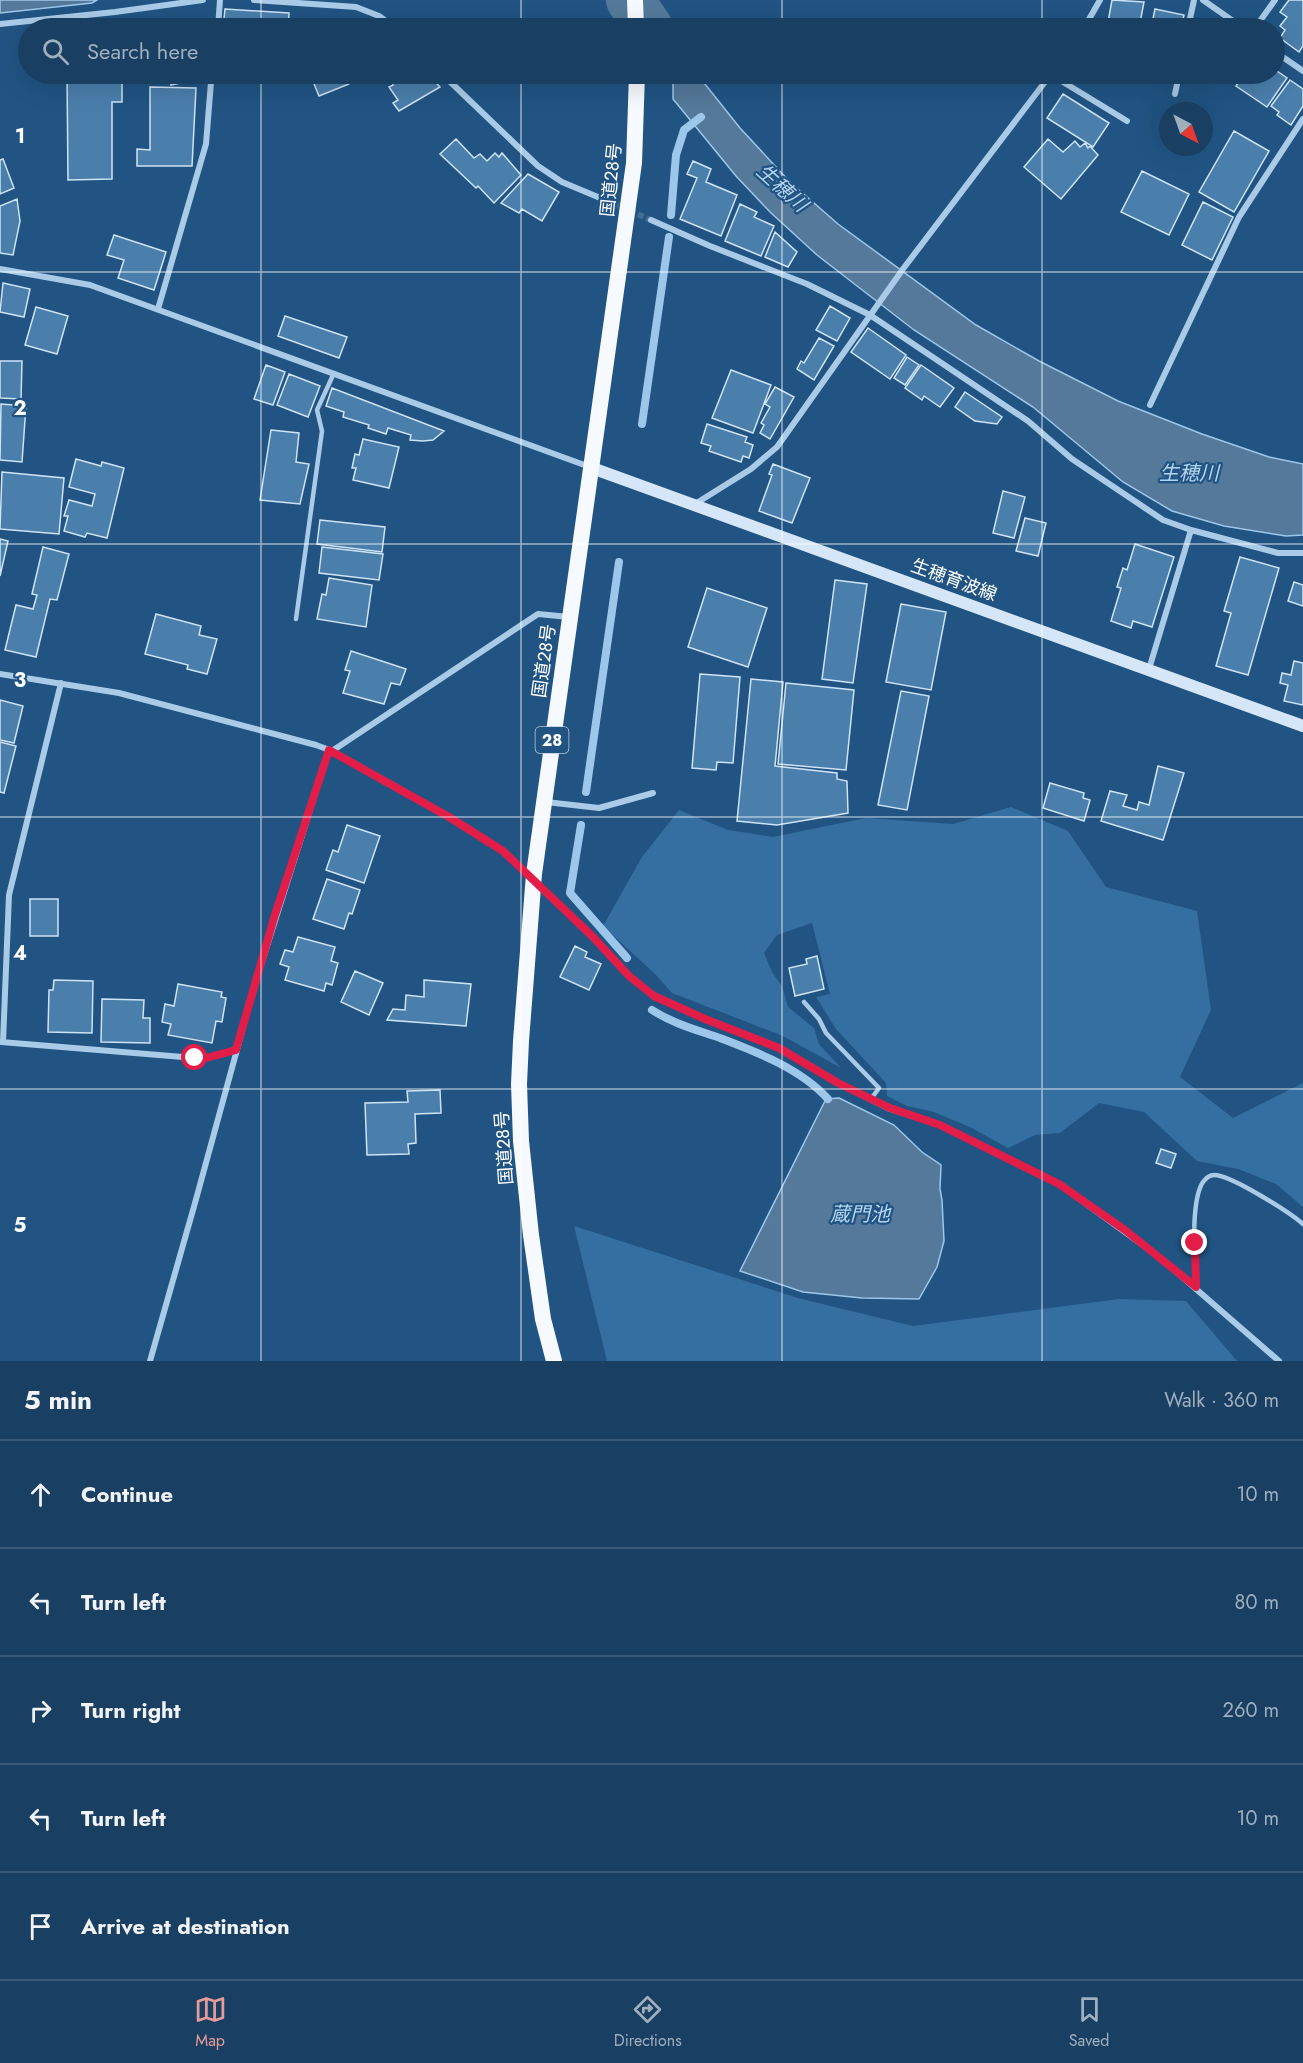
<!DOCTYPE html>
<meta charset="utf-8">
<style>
:root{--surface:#193f62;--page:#264a6b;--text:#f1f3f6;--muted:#9fafbe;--line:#375877;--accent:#e69b98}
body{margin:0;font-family:Jost,"Noto Sans JP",sans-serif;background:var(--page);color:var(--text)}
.compass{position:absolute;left:1159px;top:102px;width:54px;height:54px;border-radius:50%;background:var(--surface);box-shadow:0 6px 24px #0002;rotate:139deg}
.stop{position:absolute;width:18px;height:18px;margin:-14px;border:4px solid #e11d48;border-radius:50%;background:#fff}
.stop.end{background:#e11d48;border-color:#fff;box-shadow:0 2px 6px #0008}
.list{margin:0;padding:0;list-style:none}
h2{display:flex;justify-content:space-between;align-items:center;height:78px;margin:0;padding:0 24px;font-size:26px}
h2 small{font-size:20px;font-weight:400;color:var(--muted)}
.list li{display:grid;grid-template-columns:39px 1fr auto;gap:18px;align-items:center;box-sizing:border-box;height:108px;padding:0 24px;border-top:2px solid var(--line)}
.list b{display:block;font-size:22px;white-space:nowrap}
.list em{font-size:20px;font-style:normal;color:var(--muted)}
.icon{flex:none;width:33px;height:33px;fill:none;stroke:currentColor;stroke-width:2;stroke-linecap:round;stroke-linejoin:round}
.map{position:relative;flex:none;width:1303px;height:1361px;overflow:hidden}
.search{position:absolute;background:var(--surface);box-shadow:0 6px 24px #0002;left:18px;right:18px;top:18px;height:66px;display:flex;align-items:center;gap:15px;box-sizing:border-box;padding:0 21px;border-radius:33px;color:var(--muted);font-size:22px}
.sheet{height:618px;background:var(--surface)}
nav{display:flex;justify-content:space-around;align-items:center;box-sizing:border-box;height:84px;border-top:2px solid var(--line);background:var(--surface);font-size:16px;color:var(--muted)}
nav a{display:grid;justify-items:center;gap:3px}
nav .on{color:var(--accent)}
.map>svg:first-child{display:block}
</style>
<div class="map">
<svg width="1303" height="1361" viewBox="0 0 1303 1361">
<rect width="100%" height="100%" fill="#215483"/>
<path fill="#356ea0" d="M1011 807 1068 831 1106 887 1197 911 1211 1010 1180 1077 1233 1118 1303 1083V1207L1276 1184 1238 1169 1197 1161 1144 1112 1099 1103 1060 1133 1035 1135 1008 1148 972 1128 934 1112 907 1106 887 1096 886 1083 836 1029 816 997 830 994 812 923 777 935 764 953 772 972 782 986 788 1007 814 1028 819 1044 841 1068 783 1036 672 993 656 975 603 926 642 857 679 810 728 830 773 837 866 818 953 824Z
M574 1226 798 1298 913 1326 1119 1299 1186 1301 1237 1361H607Z"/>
<path fill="#54799a" stroke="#9dc7ea" stroke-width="1.5" d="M0 0H97L92 3 0 13Z
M673 74H697L740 128 790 182 838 224 976 325 1039 361 1118 401 1202 434 1269 457 1303 464V535L1286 536 1224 526 1172 511 1123 482 1033 407 914 330 817 255 770 212 736 176 673 99Z
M839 1098 894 1125 922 1152 941 1165 940 1189 942 1200 944 1241 937 1267 919 1299 862 1298 803 1292 740 1271 826 1099Z"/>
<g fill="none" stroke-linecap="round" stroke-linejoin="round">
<path stroke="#9dc7ea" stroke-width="8" d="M671 215 676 155 684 130 701 117
M642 424 669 237
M586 792 619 562
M581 825 570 893 627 958
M652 1010C674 1024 697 1030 720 1038 757 1052 801 1069 828 1099"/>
<path stroke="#54799a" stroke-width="48" d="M630 0 649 28"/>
</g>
<path fill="#4a7eab" stroke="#cde3f6" stroke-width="1.5" d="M1112 0 1144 2 1139 28H1103L1104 21 1108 22Z
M1289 0H1303V46L1299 52 1280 38 1285 30 1280 26 1287 17 1280 12Z
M225 9 289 13 288 28H223Z
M1155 9 1184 15 1181 28H1151Z
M1274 69 1287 78 1267 107 1236 86 1243 75 1251 81 1256 74H1274Z
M67 74H122V102H112V179L68 180Z
M169 74H198L199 79 171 85Z
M229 74H285L284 77Z
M310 74H350L349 84 319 96Z
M405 74H422L425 78 430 76 440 87 399 111 393 103 398 100 389 87 393 85 392 81Z
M1290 80 1303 89V106L1291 125 1277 115 1279 112 1271 106Z
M150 87 196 88 192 166H137V149L150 150Z
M1063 94 1109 123 1093 147 1047 118Z
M1234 131 1269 151 1234 212 1199 192Z
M456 139 474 158 480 154 487 161 495 153 499 157 502 153 521 175 494 203 478 186 476 188 440 154Z
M1048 139 1063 152 1075 141 1080 147 1085 143 1088 148 1090 146 1098 155 1061 199 1024 167Z
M3 159 14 188 0 194V160Z
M693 161 711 169 706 182 737 195 721 236 680 219 697 178 687 174Z
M1142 171 1189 194 1169 235 1121 212Z
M528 174 559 192 542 221 522 209 519 213 501 203Z
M17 199 20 221 13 255 0 253V206Z
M1203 202 1233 217 1212 260 1182 245Z
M740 204 757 212 754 217 774 226 761 256 725 241Z
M775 232 797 252 788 267 765 257Z
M114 235 166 252 154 290 118 278 124 260 107 255Z
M3 283 30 289 24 317 0 312Z
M830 306 850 318 837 341 816 330Z
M36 307 68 316 57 354 25 345Z
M285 316 347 337 339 358 278 336Z
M868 328 906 355 890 379 851 352Z
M819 338 834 346 814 380 797 369 801 361 804 363Z
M907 357 919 365 905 385 894 378Z
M0 361H22L21 399 0 398Z
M266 365 285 372 273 405 254 399Z
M921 365 954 388 940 407 924 396 922 400 905 388Z
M731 370 771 385 753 433 712 418Z
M289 374 320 386 308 417 277 405Z
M775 387 794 397 770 439 760 433 764 425 761 423 770 407 765 404Z
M332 388 444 431 433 440 423 441 410 440 411 435 388 428 386 434 368 428 369 425 343 417 344 412 326 406Z
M965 392 1002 417 997 424 975 421 955 407Z
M1 404 26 406 22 462 0 460Z
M707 424 747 437 745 442 753 445 749 458 743 456 741 462 709 451 711 446 701 443Z
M271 430 299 433 296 462 309 464 300 504 260 500Z
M363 439 399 447 389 488 353 480 356 468H352L355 454 359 455Z
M76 459 101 466 102 462 124 468 107 538 87 533 85 537 64 531 68 516H64L69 500 92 506 95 494 69 487Z
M773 464 810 478 792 523 759 511 772 475 769 474Z
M2 472 64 478 59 534 0 529Z
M1003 491 1025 497 1014 538 993 533Z
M1025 518 1046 523 1038 556 1016 551Z
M320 520 385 527 382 552 317 544Z
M0 539 8 541 0 576Z
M1135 544 1174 557 1152 627 1133 621 1131 628 1111 621 1121 588 1117 587 1123 568 1127 570Z
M43 547 69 554 57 600 50 599 36 657 5 650 16 605 33 609 37 595 32 594Z
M322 547 383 554 379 580 319 573Z
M1240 557 1279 568 1248 675 1216 666 1231 613 1224 611Z
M329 578 372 585 366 627 317 619 322 594 326 595Z
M835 580 867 584 853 683 822 679Z
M1294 582 1303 585V606L1288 601Z
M707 588 767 608 748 667 688 647Z
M901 604 946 612 931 690 886 682Z
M156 614 201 626 199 635 217 639 207 674 187 669 188 665 145 654Z
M351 651 406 669 400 685 391 683 384 704 343 693 350 671 345 670Z
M1294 661 1303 663V705L1284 701 1288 685 1280 683 1282 673 1291 675Z
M700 674 740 677 733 763 717 762 716 770 692 768Z
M751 679 783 682 775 766 837 773V779L847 781 848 813 777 825 737 821Z
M786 683 854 690 846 770 778 764Z
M901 691 929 696 907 810 878 805Z
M0 700 23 706 14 743 0 740Z
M0 742 16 746 4 793 0 792Z
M1158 766 1184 773 1163 840 1101 821 1110 791 1127 795 1123 806 1137 810 1139 802 1149 805Z
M1050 783 1084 793 1083 798 1090 800 1084 821 1043 808Z
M347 825 380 836 364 883 326 870 333 850 338 852Z
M327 879 360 890 352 914 349 913 344 929 313 919Z
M30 899H58V936H30Z
M298 937 335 947 331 961 338 963 332 985 326 983 324 991 285 980 289 967 280 964 285 950 293 952Z
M575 946 587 952 585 957 601 964 589 990 560 977Z
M817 956 824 989 795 996 789 968 807 964 806 959Z
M355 971 383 983 369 1015 341 1002Z
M54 980 93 981 92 1033 48 1032 49 990H53Z
M424 980 471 984 466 1026 387 1020 393 1009 405 1010 406 995 424 997Z
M178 984 222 992 221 997 226 998 222 1022 216 1021 212 1043 168 1035 171 1024 162 1022 165 1004 174 1006Z
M102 999 144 1000 143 1018H150V1043L101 1042Z
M440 1090 441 1113 415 1114 416 1143 408 1144 409 1154 367 1155 365 1103 408 1102 407 1091Z
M1161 1149 1176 1154 1171 1168 1156 1163Z"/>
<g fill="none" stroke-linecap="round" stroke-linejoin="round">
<path stroke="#426e96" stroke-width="6" stroke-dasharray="6 3" stroke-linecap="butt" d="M605 200 651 220"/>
<path stroke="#a9cbe8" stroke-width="4.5" d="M296 619 322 431 317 410 334 373
M804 1002 819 1019 826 1033 879 1088 871 1099
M1195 1287C1195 1263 1190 1201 1203 1182 1206 1178 1210 1175 1214 1175 1231 1175 1289 1212 1303 1224"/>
<path stroke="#a9cbe8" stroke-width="6" d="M254 0 356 7 379 16 395 28
M1203 0 1243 28
M0 24 115 12 203 0
M218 28 220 0
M1084 28 1100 0
M1188 28 1194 0
M1255 28 1275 0
M1274 51 1303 71
M442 74 538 166 562 182 605 200
M1050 74 1127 121
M1175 94 1179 74
M651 220 710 246 807 284 870 315 1028 421 1072 459 1163 520 1191 530 1278 553H1303
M0 269 90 285 590 467
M158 309 206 144 211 82 214 74
M1150 405 1239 217 1303 119
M695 504 751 469 777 447 903 269 1051 74
M1149 669 1191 530
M0 674 119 693 316 745 332 751 449 817 503 851 593 937 629 976 654 996 705 1019 779 1048 838 1083 890 1109 940 1125 1059 1184 1158 1256 1279 1361
M332 751 538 614 569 617
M546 802 599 808 653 793
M1 1042 195 1058H206L236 1050
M3 1042 9 895 61 683
M150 1361 195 1203 255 984 329 750"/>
<path stroke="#d4e6f7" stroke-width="12" d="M592 468 1303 726"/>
<path stroke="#f6fafe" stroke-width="16" d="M635 0 636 28
M554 1361 543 1319 531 1235 521 1141 519 1084 521 1041 534 874 634 163 637 74"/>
</g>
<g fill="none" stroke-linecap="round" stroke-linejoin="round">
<path stroke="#e11d48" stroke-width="8" d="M195 1058H206L236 1050 274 918 329 750 449 817 503 851 593 937 629 976 654 996 705 1019 779 1048 838 1083 890 1108 940 1125 1059 1184 1125 1230 1196 1287 1195 1243"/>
</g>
<path fill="none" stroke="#fff" stroke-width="1.5" stroke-opacity="0.55" d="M261 0V28M521 0V28M782 0V28M1042 0V28M261 74V1361M521 74V1361M782 74V1361M1042 74V1361M0 272H1303M0 544H1303M0 817H1303M0 1089H1303"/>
<g text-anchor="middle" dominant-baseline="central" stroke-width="4.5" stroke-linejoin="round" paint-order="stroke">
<rect fill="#215483" stroke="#bcccda" stroke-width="1.5" x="535.5" y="727" width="33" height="26" rx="4.5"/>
<g font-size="16" font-weight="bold" fill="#fff">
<text x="552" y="740">28</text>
</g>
<g font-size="18" fill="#fff" stroke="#215483">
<text transform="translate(611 180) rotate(-84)">国道28号</text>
<text transform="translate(954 580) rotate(20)">生穂育波線</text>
<text transform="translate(544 661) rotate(-82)">国道28号</text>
<text transform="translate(504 1148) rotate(-94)">国道28号</text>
</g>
<g font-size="20" font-style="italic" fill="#b4d5f0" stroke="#215483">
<text transform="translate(782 188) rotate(42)">生穂川</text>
<text x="1189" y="473">生穂川</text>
<text x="860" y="1214">蔵門池</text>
</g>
</g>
<g font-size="20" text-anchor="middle" font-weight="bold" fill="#fff" stroke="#215483" stroke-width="4.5" stroke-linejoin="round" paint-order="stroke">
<text x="20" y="143">1</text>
<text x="20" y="415">2</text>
<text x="20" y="687">3</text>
<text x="20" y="960">4</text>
<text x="20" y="1232">5</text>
</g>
</svg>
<svg class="compass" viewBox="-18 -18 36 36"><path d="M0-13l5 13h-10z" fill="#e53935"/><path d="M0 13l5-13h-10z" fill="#9fafbe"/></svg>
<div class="stop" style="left:195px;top:1058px"></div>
<div class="stop end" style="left:1195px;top:1243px"></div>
<div class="search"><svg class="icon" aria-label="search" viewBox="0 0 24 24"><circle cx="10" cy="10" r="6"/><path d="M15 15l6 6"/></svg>Search here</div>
</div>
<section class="sheet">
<h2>5 min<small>Walk · 360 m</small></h2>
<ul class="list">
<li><svg class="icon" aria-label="ahead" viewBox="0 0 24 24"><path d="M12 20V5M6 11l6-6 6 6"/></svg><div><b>Continue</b></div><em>10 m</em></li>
<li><svg class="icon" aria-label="left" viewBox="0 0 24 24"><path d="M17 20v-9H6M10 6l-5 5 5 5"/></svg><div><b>Turn left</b></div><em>80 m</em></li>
<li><svg class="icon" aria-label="right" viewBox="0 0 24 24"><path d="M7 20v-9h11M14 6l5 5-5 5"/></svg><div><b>Turn right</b></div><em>260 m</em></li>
<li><svg class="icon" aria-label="left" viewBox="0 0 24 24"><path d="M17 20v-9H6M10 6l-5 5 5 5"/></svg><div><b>Turn left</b></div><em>10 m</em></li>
<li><svg class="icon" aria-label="arrive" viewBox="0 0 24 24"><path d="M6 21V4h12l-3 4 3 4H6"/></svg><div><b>Arrive at destination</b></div></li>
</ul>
</section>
<nav>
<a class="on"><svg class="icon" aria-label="map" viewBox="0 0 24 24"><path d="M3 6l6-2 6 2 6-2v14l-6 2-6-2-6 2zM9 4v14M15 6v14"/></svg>Map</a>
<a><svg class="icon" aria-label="directions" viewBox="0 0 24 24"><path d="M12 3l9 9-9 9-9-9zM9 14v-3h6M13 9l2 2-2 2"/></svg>Directions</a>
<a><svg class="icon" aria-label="saved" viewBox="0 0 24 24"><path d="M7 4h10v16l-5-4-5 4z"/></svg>Saved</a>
</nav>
